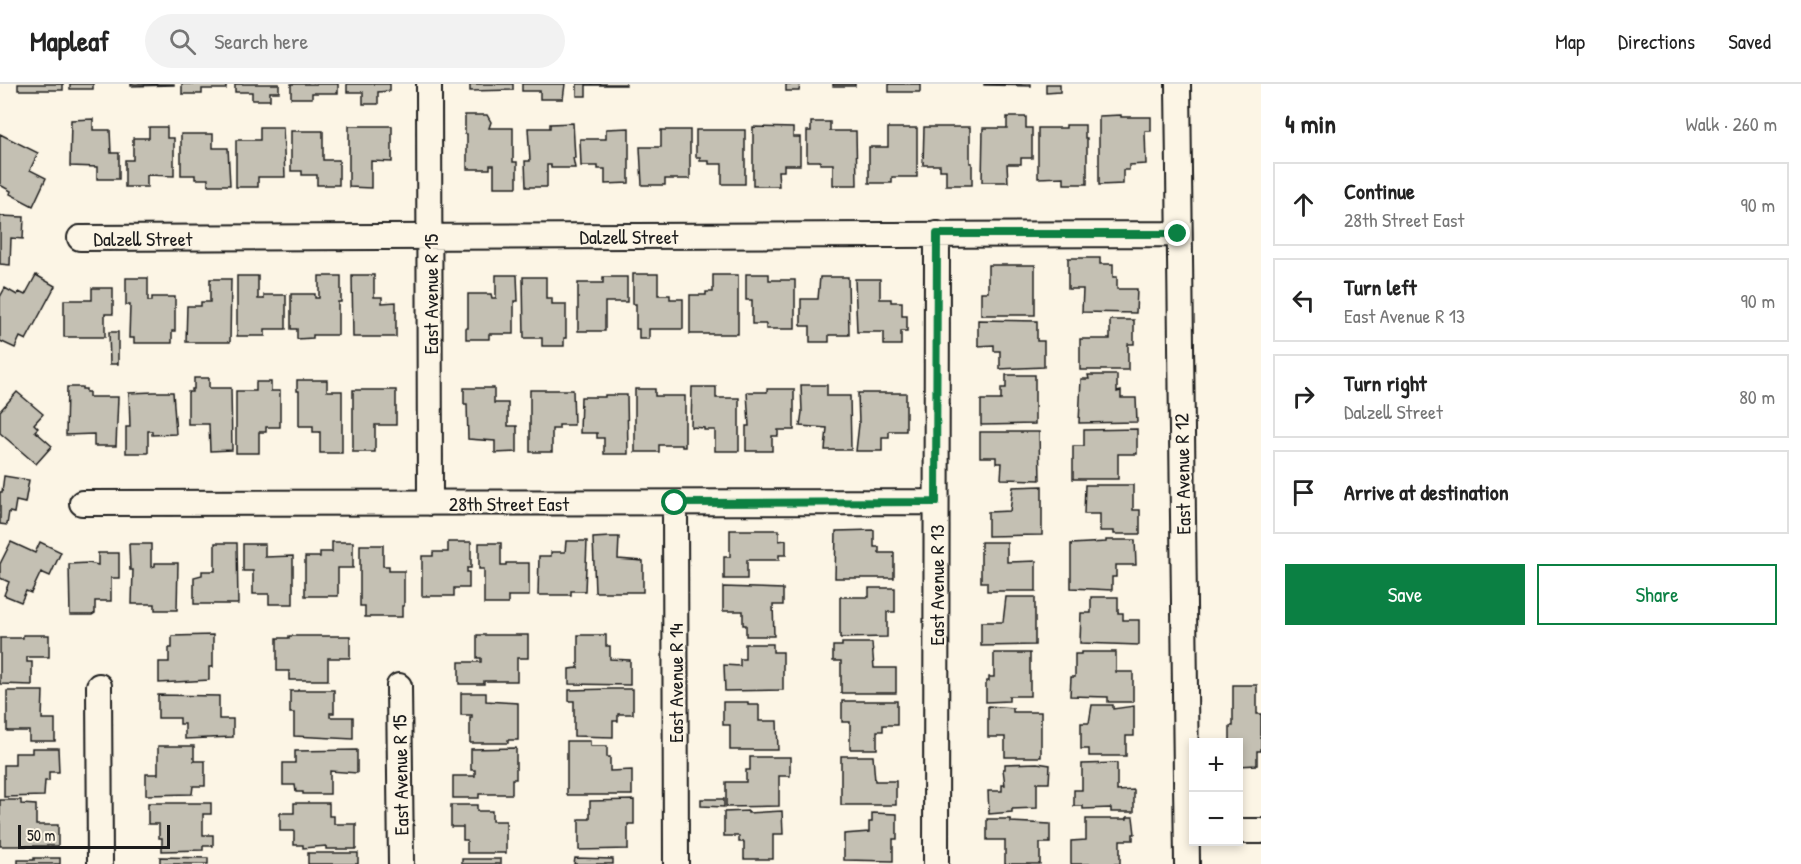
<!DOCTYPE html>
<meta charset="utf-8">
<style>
:root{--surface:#fff;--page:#f2f2f2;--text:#222;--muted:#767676;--line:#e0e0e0;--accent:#0b8043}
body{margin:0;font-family:"Patrick Hand",sans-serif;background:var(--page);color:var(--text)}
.controls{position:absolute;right:18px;bottom:18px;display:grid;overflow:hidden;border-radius:0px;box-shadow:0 3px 9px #0003}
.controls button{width:54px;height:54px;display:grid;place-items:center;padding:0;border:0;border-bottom:2px solid var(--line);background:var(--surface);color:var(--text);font:30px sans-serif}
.scale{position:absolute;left:18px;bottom:15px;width:152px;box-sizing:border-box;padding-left:6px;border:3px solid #1c1c1c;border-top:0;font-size:16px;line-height:21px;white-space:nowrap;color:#1c1c1c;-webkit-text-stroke:4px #fcf5e5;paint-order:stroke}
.stop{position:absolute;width:18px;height:18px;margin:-14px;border:4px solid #0b8043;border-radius:50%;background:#fff}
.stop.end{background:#0b8043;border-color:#fff;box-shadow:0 2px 6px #0008}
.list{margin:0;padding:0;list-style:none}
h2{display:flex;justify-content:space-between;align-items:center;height:78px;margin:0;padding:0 24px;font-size:26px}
h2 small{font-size:20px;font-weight:400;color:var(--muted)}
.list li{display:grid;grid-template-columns:39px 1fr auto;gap:18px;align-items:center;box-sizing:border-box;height:84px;margin:0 12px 12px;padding:0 12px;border:2px solid var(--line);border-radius:0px}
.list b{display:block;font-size:22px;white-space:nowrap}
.list p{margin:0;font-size:20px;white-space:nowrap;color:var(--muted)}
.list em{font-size:20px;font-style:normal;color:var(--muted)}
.actions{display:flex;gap:12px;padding:18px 24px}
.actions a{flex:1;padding:14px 0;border:2px solid var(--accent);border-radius:0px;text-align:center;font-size:21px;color:var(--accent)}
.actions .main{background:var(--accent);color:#fff}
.icon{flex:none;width:33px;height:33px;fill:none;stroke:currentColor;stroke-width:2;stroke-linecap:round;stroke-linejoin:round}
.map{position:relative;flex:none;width:1261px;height:780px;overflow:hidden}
header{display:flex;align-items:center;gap:36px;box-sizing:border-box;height:84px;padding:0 30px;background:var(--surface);border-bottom:2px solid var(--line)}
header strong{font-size:28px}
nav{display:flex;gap:33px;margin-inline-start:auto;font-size:21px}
.search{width:420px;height:54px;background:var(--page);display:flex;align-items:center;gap:15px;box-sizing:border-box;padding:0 21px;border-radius:33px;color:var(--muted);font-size:22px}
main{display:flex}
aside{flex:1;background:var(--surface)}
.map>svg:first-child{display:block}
</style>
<header>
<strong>Mapleaf</strong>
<div class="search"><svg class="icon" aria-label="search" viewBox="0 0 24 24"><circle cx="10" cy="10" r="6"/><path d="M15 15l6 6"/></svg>Search here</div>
<nav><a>Map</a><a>Directions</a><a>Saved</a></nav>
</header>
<main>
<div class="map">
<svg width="1261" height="780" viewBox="0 0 1261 780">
<rect width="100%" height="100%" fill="#fcf5e5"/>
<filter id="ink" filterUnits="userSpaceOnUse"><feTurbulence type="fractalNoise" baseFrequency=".0167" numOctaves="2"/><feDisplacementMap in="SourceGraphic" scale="12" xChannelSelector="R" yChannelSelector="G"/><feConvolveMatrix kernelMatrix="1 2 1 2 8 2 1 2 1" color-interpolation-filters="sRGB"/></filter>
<g filter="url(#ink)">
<path fill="#c4c0b3" stroke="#1c1c1c" stroke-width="1.5" d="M18 0H63V6H18Z
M70 0H93V5H70Z
M131 0H174V1L131 2Z
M182 0H226V5H202V10H182Z
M235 0H279V8H270V16H252V8H235Z
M291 0H338V9H312V14H291Z
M347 0H390V7L378 8V20H363V8H347Z
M470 0H513V6L470 7Z
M522 0H565L563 15H540V7H522Z
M577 0H626V1H586V12H577Z
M786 0H800L799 7H786Z
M833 0H855V2H833Z
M889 0H920V8H889Z
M984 0H1031V2L984 1Z
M1046 0H1060V8L1046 9Z
M465 31H487L491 38 489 44H513V78H517V103H494V81H490V85H467V50H465Z
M1121 31V33H1151V47H1145L1146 80 1129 81V86H1123V100L1099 101V32Z
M1007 33H1026V44H1032V74H1021V80H1007L1008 98H982L983 44H1007Z
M93 35V46H110L111 69H119V95H97V83L70 82 71 36Z
M811 38H830V47H856L857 101H833V80H820V77H807V47H811Z
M573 39 575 74H573L575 84H551V81H547V103H526L525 77H530L528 44H550V40Z
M1066 41H1085V54H1087V100H1064V93L1038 94V44H1066Z
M349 42H392V78L371 77V104L349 103Z
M149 43H167V54H174V92L147 91V103H125V76H133V54H149Z
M260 43H283L285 93H258V103H236V56H260Z
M753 43 793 44V53H800V81H784V87H778L779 102H753Z
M924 43H970V79H972V101H946V86H940V81H923Z
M629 44V99L605 100V85H598V82H581L580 55H606V45Z
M888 44H917V93H892V99H869V63H888Z
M661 46H690V95H665V101H642L640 63H661Z
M696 46H745V100H722V80H709V77H700V73H696Z
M291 47H323V76H339V101H317V91H302V87H291Z
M0 50 38 69 30 86 46 94 33 122 10 110 11 107 0 101Z
M181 50H213V64H228L230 101H208V95H195V91H181Z
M0 132 24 133 23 155 11 154 10 181 0 180Z
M1068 174H1100V180H1113V193H1117V205H1137L1136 229 1082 228 1083 205H1068Z
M988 181H1035V231H981V208H988Z
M633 190H658V211H670V215H683V245H649V255H639V245H636V220H633Z
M746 190H769V196H795V245H766V240H752V216H746Z
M36 191 55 202 26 256 20 253 15 264 0 257V213L5 204 17 211 19 208 25 211Z
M352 191H374V213H382V219L396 218V253H353Z
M496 191H517L518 217H514V250H489V255H466V244H468V210H491L492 214H496Z
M713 191H738V250H690V211H706V208H713Z
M237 192H258V215H264V211H286V245H265V252H237Z
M319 192H341V218H338V251H313V254L297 255V245H291V210H315V214H319Z
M523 193H546V214H552V220H566V254H564V262H542V254H524Z
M603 193H627V218H605V247H578V199H603Z
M820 193H848L849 251H829V258H810V242H801V215H818Z
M126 194H148V217H152V213H175V247H172V259H134V254H129L130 221H126Z
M210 195H231L230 258H186L187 222H201V218H210Z
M855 195H880V215H891V218H902V232H907V247H901V261H884V248H857Z
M92 204H113V230H105V253H64V216H92Z
M978 236 1037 237V257H1044V283L1000 285V267H994V261L978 262Z
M1110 236H1134V260H1128V286H1080V255H1110Z
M109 248H118V280H110Z
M1006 291H1035V340L981 341V316H1001V304H1006Z
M1088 291H1117V308L1121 307V314H1136L1137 338 1079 339 1081 295H1089Z
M194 294H209V304H231L232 366 210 367 209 340H188V308H192V305H194Z
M297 296H327V307H342V369H320V348H313V342H299V307H297Z
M256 298H271V307H280V343H266V348H259V369H236V307H256Z
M801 301H827V312H850L851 366H825L827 344 800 342 802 328Z
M67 303H82V305H86V308H89V313H118L116 362H94V350L66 351Z
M692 303H716V314H739V367H715V346H704V344L691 343Z
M464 304H494V319H508V342H517V368L495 369V357L468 355 467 320H464Z
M635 305H655V312H685V363H682V361H659V368H635Z
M767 305H794V346H778V352H772V367H746V342H749L747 308H767Z
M353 306H396V341H375V368H353Z
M530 306H573L574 341H559V345H552V368H530Z
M17 308 43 330 34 340 38 344 35 347 52 362 36 380 0 349V327Z
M154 308H173L176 350 152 351V347H148V369H126V343H130L129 309Z
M858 309H906V347H889V353H882V367H856L859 340Z
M605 311H627L628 370H604V354H597V349H580L581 313H605Z
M1137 345V370H1118V395H1073V362H1084V346Z
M980 348H1039L1040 396 1001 395 1002 379H996V373H980Z
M4 392 29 396 25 419 16 417 14 429 9 428 7 441 0 440V408H2Z
M1085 401H1133V426H1140V450H1114V447H1100V430H1084Z
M1042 402V451L988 452V428L1010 427 1013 403Z
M730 446H779V457L786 456V471H779V476H747V495H724V473H730Z
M874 446V463H879V469H894V494H835L836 447Z
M610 453H619L618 475 643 477V508H595L593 454Z
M1106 456H1135L1136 481H1116V493H1112V506L1071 504V460L1106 458Z
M566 457H587L585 507H571V511H538L539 472H551V468H565Z
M11 458 35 469 40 458 61 468 50 492 41 488 31 509 26 507 21 518 4 511 9 498 0 494V480Z
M332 458H353V484H338V512H305V473H320V468H332Z
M448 458H471V484H467V488H469V504H454V512H422V472H433V468H448Z
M981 458H1007V478L1036 477V507H987V498H981Z
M215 459H237L238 520H194V493L202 491V487H215Z
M479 459H501V481H506V479H529V512H508V520H484V485H479Z
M129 460H151V483L155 482V479H178L177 526H155V520H132L133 486H130Z
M243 460H265V473L293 472V520H269V510H253V487H243Z
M360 461H383V482H389V487H404V522H402V533H365V522H360Z
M98 469H119V494H111V517H95V529L92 531H70L69 480 89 479 98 481Z
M723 503 783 505V521H773L774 552H746V541H743V527H723Z
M869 504H895V528H887V553L840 554V513H869Z
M1006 513H1035V561L981 562V538H1003Z
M1091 513H1118V529H1123V536H1139V561L1080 559 1081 529H1091Z
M23 551H49V573H27V578H32V601L0 600V554H23Z
M213 551V583H209V596L159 599V578H169V564H172V552Z
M477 551H528V574H517V597H484V600H459V578H481V574H477Z
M578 551H606V562H610V575L630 576V601L569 600V585L578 584Z
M289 552H350V574H328V596H289V587H277V554H289Z
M842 559H872L874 584H896V609H841V577H833V562H842Z
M745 560H773V568H783V606L725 607 724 581 740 582V575H745Z
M1081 568H1116V588H1133V618H1108V613L1070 612 1071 593H1075V570H1081Z
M994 569H1030V612H1009V617L986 618V597H989V593H994Z
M1233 601H1257V630H1261V667H1257V681L1238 682V658H1230V642H1233Z
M611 605H633V630H618V637H613V653L574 652V617H569V606Z
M298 606H334V629H330V633H353V655L294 652V629H290V607H298Z
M7 607H43L42 635H55V657H29V647H7Z
M461 609H486V617L518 619V656H508V659H470V634H472V631H461Z
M158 611 219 612V635H233V653L185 655V640H180V634H158Z
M842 617H897V641H883V647H877V665H850V638H842Z
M723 618H748V621H759V637H777L778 666H730V641H723Z
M1092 621H1113V625L1134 622V652H1126V672H1089V665H1081V639H1089Z
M988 622 1013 624V628H1041V673H1005V653H988Z
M567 657H590V662H607V673H610V687L632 686V711H567Z
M158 662H194V677H205V702H193L192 710 146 711V690H158Z
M32 664H58L59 688H49V697H45L44 712 4 713V681H15V669H32Z
M516 664V695H512V710H479V714H453V692H475V686H471V665Z
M357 666V689L330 687V710H303V708H296L295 701H283V679H295V667Z
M841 672H873L875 697H896V721H841Z
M750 673H790V692H779V722L726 723V698H746V686H750Z
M1037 679 1050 681 1049 699H1037V724L1012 725V728L989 730 988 707H1002V701H1005L1003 685H1005V680Z
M1117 679V707L1134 706V728H1111V724L1083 725V722H1074V706H1082V680Z
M701 715H724V723L701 722Z
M0 716H21V720L36 721V741H58V762H0Z
M634 716V740H628V765L579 766V735H590V717Z
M148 719H211V730H203V751H213V762H203V766L162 767V754H159V740H148Z
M294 719H329V732H334V740H356V765H326V762L303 764V761H294V747H280V729H294Z
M451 721H477V727H492V737H506V769H467V756H463V743H451Z
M748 727V729L782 727 783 750H773V775H744V758H739V752H724V728Z
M872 729 897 730V755H893V777L844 776V750L869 748V738H872Z
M1127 733H1133L1135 750H1133V756H1120V780H1071V757L1086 756V735H1127Z
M987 735H1011V738L1050 740V759H1040V780H1005V756H987Z
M308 769H358V780H308Z
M160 773 208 774V780H160Z
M34 774H60V780H18V776H34Z
M575 774 613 775V780H574Z
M462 775H501V780H462Z"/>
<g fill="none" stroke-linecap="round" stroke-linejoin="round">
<defs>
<path id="minor" d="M429 0 430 419
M1178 0 1187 780
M80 154 1178 150
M82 419 936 418
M675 419 676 780
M99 602 100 780
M399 602 401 780
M1238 747H1261
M936 780 937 150"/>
</defs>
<use href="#minor" stroke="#1c1c1c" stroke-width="28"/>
<use href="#minor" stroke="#fcf5e5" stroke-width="24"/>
</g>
</g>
<g fill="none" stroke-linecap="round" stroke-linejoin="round" filter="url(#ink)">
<path stroke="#0b8043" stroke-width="8" d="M675 419 936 418 937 150H1178"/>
</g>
<g text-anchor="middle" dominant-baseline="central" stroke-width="4.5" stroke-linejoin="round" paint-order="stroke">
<g font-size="20" fill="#1c1c1c" stroke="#fcf5e5">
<text x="629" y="152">Dalzell Street</text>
<text x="143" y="154">Dalzell Street</text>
<text transform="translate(430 210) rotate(-90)">East Avenue R 15</text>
<text transform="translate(1182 390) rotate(-91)">East Avenue R 12</text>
<text x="509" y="419">28th Street East</text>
<text transform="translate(936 501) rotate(-90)">East Avenue R 13</text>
<text transform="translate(675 599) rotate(-90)">East Avenue R 14</text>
<text transform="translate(400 691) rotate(-91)">East Avenue R 15</text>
</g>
</g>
</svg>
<div class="controls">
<button>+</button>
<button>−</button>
</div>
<div class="scale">50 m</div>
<div class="stop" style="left:675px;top:419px"></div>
<div class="stop end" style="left:1178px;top:150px"></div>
</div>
<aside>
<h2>4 min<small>Walk · 260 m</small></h2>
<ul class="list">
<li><svg class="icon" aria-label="ahead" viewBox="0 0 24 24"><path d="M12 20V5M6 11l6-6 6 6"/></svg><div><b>Continue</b><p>28th Street East</p></div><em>90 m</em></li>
<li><svg class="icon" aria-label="left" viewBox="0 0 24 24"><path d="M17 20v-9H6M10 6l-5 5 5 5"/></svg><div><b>Turn left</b><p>East Avenue R 13</p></div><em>90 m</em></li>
<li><svg class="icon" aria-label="right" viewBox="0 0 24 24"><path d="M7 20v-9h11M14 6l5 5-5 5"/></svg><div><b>Turn right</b><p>Dalzell Street</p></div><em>80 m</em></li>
<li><svg class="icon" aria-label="arrive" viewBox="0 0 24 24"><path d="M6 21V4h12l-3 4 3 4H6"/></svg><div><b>Arrive at destination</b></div></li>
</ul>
<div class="actions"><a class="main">Save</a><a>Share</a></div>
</aside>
</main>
